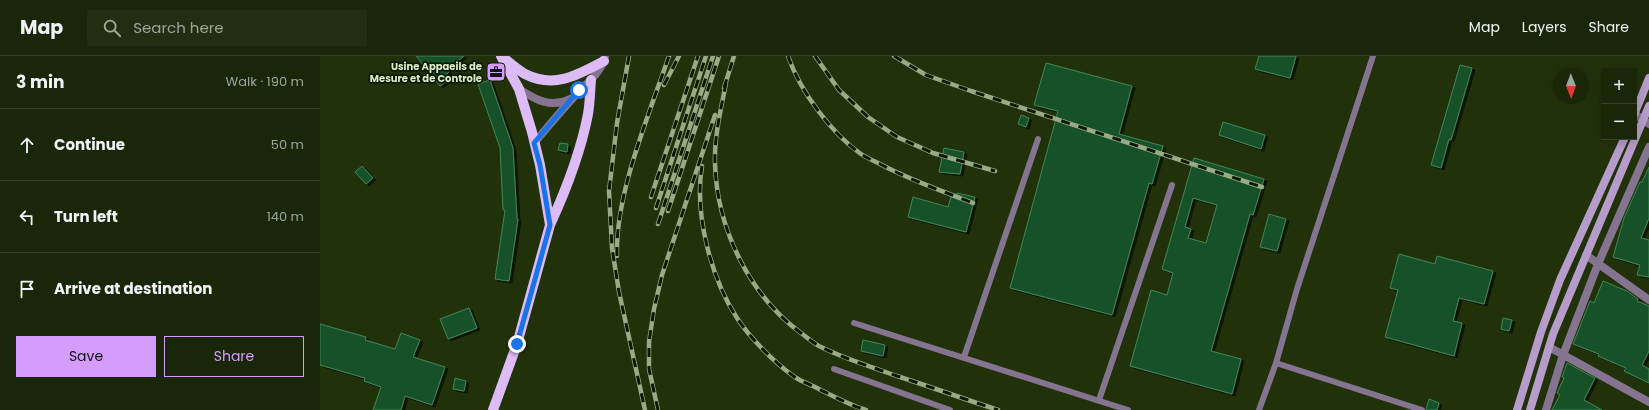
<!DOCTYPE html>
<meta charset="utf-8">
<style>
:root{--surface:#192608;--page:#222e12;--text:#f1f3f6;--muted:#9fa59c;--line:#374329;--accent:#d49cfc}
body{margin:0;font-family:Poppins,sans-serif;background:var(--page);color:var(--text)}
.controls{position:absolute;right:12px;top:12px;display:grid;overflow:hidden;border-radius:0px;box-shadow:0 2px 10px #0003}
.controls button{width:36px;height:36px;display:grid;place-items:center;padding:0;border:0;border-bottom:1px solid var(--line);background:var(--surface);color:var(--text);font:20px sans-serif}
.compass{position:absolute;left:1233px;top:12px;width:36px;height:36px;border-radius:50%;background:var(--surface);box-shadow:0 2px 10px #0003;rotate:179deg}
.stop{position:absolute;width:12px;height:12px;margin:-9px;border:3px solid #1a73e8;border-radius:50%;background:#fff}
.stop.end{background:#1a73e8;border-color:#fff;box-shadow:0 1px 4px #0008}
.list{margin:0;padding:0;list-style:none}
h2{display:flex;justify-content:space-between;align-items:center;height:52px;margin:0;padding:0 16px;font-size:17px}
h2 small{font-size:13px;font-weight:400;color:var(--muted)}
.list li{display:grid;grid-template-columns:26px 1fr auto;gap:12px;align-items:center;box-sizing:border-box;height:72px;padding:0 16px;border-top:1px solid var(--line)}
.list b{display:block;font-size:15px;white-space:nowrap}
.list em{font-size:13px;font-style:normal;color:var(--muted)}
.actions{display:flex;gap:8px;padding:12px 16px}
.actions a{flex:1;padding:9px 0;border:1px solid var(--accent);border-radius:0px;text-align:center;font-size:14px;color:var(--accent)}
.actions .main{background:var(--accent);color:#111}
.icon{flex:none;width:22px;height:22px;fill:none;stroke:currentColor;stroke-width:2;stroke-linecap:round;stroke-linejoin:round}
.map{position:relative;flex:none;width:1329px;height:354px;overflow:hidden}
header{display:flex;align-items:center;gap:24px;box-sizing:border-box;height:56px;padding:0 20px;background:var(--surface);border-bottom:1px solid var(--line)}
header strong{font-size:19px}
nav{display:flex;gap:22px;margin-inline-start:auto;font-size:14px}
.search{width:280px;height:36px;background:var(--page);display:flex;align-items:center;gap:10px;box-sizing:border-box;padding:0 14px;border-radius:0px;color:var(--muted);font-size:15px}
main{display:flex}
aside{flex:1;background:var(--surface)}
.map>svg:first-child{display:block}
</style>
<header>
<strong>Map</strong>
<div class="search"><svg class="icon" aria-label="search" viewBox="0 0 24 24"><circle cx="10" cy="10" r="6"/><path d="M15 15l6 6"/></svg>Search here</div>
<nav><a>Map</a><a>Layers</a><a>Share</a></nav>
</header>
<main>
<aside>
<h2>3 min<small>Walk · 190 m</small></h2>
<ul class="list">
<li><svg class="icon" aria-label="ahead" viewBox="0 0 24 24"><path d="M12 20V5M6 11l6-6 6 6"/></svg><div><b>Continue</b></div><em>50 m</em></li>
<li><svg class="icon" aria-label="left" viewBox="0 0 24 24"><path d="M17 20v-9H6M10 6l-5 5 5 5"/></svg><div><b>Turn left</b></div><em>140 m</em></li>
<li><svg class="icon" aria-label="arrive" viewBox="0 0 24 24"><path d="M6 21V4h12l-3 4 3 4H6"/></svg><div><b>Arrive at destination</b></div></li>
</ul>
<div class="actions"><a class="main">Save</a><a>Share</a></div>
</aside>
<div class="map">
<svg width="1329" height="354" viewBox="0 0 1329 354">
<defs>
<filter id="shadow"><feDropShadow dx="3" dy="2" stdDeviation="0" flood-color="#0009"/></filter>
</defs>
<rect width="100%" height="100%" fill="#21320b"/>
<path fill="#19512a" stroke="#3f8752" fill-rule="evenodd" filter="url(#shadow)" d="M96 0H144L127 13 129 16 125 20 128 24 120 30Z
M939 0H976L970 22 935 13Z
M726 7 812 30 799 78 843 90 832 128 829 127 792 259 690 232 738 55 714 49Z
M1140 9 1152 12 1131 84 1129 83 1121 112 1111 109Z
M170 24 193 92 197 163H198L189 225 175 223 185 154H183L180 92 158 28Z
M701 59 709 62 706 71 698 68Z
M903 66 945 79 941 93 899 79Z
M240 87 248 88 247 96 238 94Z
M624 92 644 96 640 118 619 116Z
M874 102 944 123 933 159 930 158 891 295 921 303 912 338 810 310 831 234 847 239 853 217 842 213ZM873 142 897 149 886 187 868 182 871 173 865 171Z
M42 110 53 122 46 128 35 116Z
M1329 111V162L1321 182 1329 184V221L1317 219 1320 209 1293 201 1304 162 1320 126H1322Z
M637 137 655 141 646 176 588 161 593 141 628 151 631 141 635 142Z
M949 158 966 163 957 195 940 191Z
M1079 198 1115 208 1117 200 1173 215 1164 248 1139 242 1133 265 1142 267 1134 300 1065 281 1078 234 1070 232Z
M1283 225 1307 235 1318 243 1317 245 1329 250V295L1322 309 1329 313V327L1304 315 1306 312 1278 300 1279 298 1253 288 1270 245 1274 247Z
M149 252 157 272 128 283 120 263Z
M1183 262 1192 264 1189 275 1181 273Z
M0 268 46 281 45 284 75 293 81 277 100 284 93 301 125 311 112 349 85 340 81 354H53L61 331 44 325 45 322 0 309Z
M543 284 565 289 563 300 541 295Z
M1247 307 1275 322 1264 344 1282 354H1232L1240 339 1237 337 1244 322 1242 321Z
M135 322 146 325 144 335 133 333Z
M1109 343 1119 347 1117 354H1106Z"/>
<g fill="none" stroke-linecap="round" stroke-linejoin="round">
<path stroke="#847490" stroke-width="6" d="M534 267 808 354
M644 301 718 83
M956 307 1102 354
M514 313 630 354
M779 344 852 129
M939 354 956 307 977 233 1053 0"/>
<path stroke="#847490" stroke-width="8" d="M199 33C215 43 230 53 250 43
M1315 58 1329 68
M214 87C227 72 240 56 253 42 264 29 282 17 285 0
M1266 199 1329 244
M1229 291 1329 346
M1226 354 1243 299 1278 208 1329 91"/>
<path stroke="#b69cca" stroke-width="8" d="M1314 59 1329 22
M1197 354 1221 276 1240 224 1305 81
M1210 354 1233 278 1329 50"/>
<path stroke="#dcbbf6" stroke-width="10" d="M185 3C191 8 198 14 205 18 234 33 258 19 284 5
M230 169C246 134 261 95 268 58 270 47 270 35 271 24
M173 354 197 288 230 169 220 109 212 76 199 33 181 0"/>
<defs>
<path id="rail" d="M309 0 297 67 289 135 292 192 299 236 325 354
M468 0C480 35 511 77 541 98 547 102 554 105 560 108 590 124 622 135 653 147
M495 0 519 34 548 61 577 81 613 97 675 115
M574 0 606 19 651 35 942 131
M406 27C401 53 394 81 395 108 397 172 429 239 481 277 488 282 494 288 501 291 525 303 552 311 577 320 611 331 644 343 678 354
M344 29 359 0
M404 32 414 0
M382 110C374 158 391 222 417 262 430 282 453 305 472 319 478 324 486 327 493 330 511 339 527 348 546 354
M331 141 378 0
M336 152 386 0
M348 155 399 0
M338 168 393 0
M297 200C295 138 329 59 349 0
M338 354 329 313V286L334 253 342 219 395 59"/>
</defs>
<use href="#rail" stroke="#98ab85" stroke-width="4.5"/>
<use href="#rail" stroke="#0c1900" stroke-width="3" stroke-dasharray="9" stroke-linecap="butt"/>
</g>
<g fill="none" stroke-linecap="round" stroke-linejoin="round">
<path stroke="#1a73e8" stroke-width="5" d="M197 288 230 169 220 109 214 87 259 34"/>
</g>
<defs>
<symbol id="office-square" viewBox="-11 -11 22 22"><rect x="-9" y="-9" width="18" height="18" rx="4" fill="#d49cfc" stroke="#0c1900"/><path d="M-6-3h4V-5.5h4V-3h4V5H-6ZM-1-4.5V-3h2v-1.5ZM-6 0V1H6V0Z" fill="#111"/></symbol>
</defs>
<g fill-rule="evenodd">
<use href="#office-square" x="165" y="5" width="22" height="22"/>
</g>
<g text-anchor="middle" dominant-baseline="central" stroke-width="3.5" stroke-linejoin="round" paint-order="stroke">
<g font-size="10" font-weight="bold" fill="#d8ecc6" stroke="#0c1900" text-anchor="end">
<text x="162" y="10">Usine Appaeils de<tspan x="162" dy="12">Mesure et de Controle</tspan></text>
</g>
</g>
</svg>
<div class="controls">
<button>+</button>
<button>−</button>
</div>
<svg class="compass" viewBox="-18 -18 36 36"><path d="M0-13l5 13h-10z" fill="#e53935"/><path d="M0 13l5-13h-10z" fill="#9fa59c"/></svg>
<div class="stop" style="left:259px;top:34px"></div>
<div class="stop end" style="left:197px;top:288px"></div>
</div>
</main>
